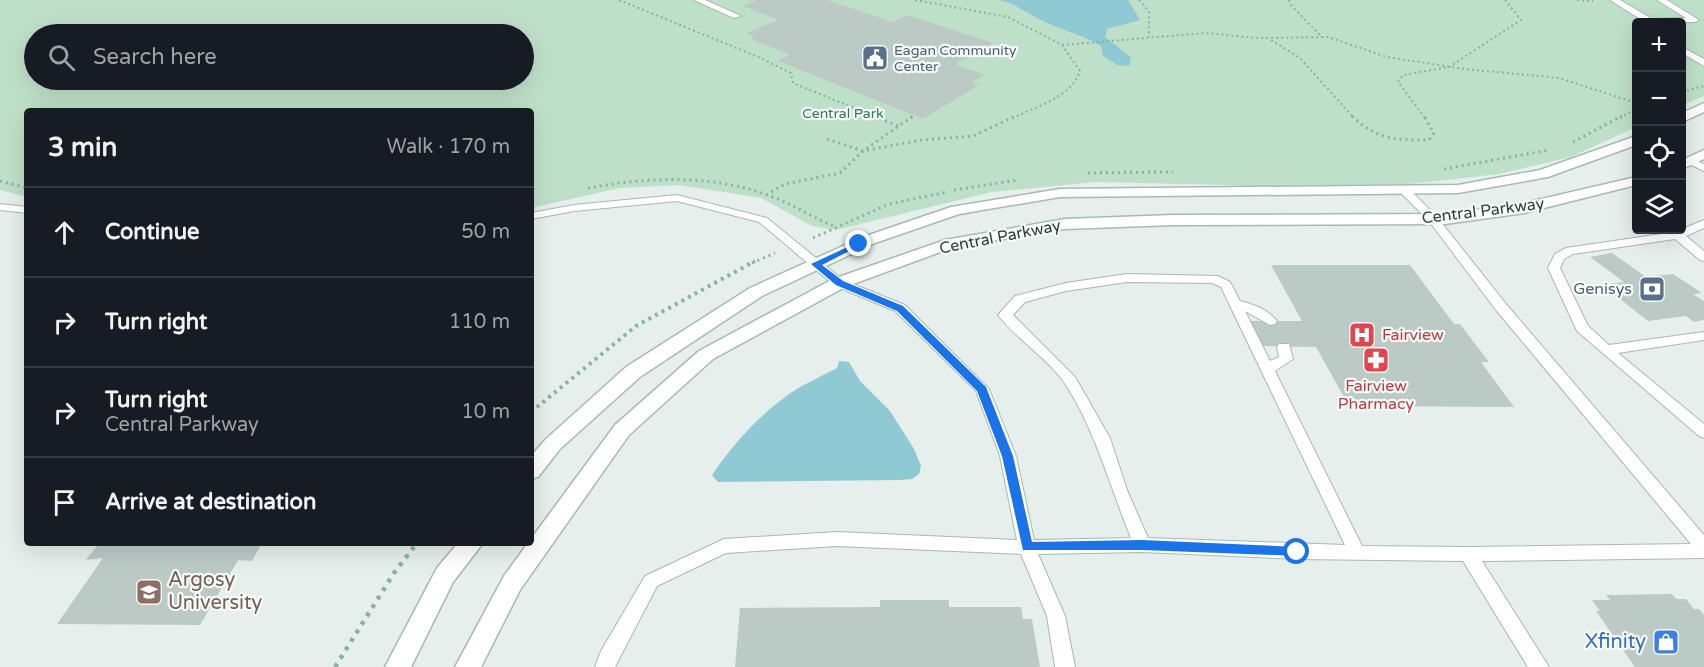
<!DOCTYPE html>
<meta charset="utf-8">
<style>
:root{--surface:#171b24;--page:#20242c;--text:#f1f3f6;--muted:#9ea1a6;--line:#363941}
body{margin:0;font-family:"Varela Round",sans-serif;background:var(--page);color:var(--text)}
.controls{position:absolute;right:18px;top:18px;display:grid;overflow:hidden;border-radius:6px;box-shadow:0 6px 24px #0002}
.controls button{width:54px;height:54px;display:grid;place-items:center;padding:0;border:0;border-bottom:2px solid var(--line);background:var(--surface);color:var(--text);font:30px sans-serif}
.stop{position:absolute;width:18px;height:18px;margin:-14px;border:4px solid #1a73e8;border-radius:50%;background:#fff}
.stop.end{background:#1a73e8;border-color:#fff;box-shadow:0 2px 6px #0008}
.list{margin:0;padding:0;list-style:none}
h2{display:flex;justify-content:space-between;align-items:center;height:78px;margin:0;padding:0 24px;font-size:26px}
h2 small{font-size:20px;font-weight:400;color:var(--muted)}
.list li{display:grid;grid-template-columns:39px 1fr auto;gap:18px;align-items:center;box-sizing:border-box;height:90px;padding:0 24px;border-top:2px solid var(--line)}
.list b{display:block;font-size:22px;white-space:nowrap}
.list p{margin:0;font-size:20px;white-space:nowrap;color:var(--muted)}
.list em{font-size:20px;font-style:normal;color:var(--muted)}
.icon{flex:none;width:33px;height:33px;fill:none;stroke:currentColor;stroke-width:2;stroke-linecap:round;stroke-linejoin:round}
.map{position:relative;flex:none;width:1704px;height:667px;overflow:hidden}
.search{position:absolute;background:var(--surface);box-shadow:0 6px 24px #0002;left:24px;top:24px;width:510px;height:66px;display:flex;align-items:center;gap:15px;box-sizing:border-box;padding:0 21px;border-radius:33px;color:var(--muted);font-size:22px}
.panel{position:absolute;background:var(--surface);box-shadow:0 6px 24px #0002;left:24px;top:108px;width:510px;height:438px;border-radius:6px}
.map>svg:first-child{display:block}
</style>
<div class="map">
<svg width="1704" height="667" viewBox="0 0 1704 667">
<rect width="100%" height="100%" fill="#e6efeb"/>
<path fill="#bfe0c8" fill-rule="evenodd" d="M0 0H1704V96L1682 105V22H1636V127L1571 157 1499 174 1409 184 1270 186 1095 182 992 192 836 230 812 226 761 198 679 185 620 188 531 208V111H27V197L0 190ZM34 34H524V80H34Z"/>
<path fill="#8ec9d4" d="M998 0H1128L1140 20 1107 29 1105 37 1131 57 1129 66 1117 65 1103 56 1101 46C1083 35 1064 31 1045 22 1029 15 1016 3 998 0Z
M839 361 849 362 860 381 890 411 914 449 921 466 919 474 912 479 899 480 718 482 712 475C734 443 760 414 792 392 806 383 822 376 837 368Z"/>
<path fill="#bbcac4" d="M757 0H827L893 22 907 15 993 43 955 64 985 75 972 82 979 85 923 119 778 61 790 55 750 39 755 37 746 33 778 20 743 6Z
M1612 253 1646 277 1673 274 1702 293 1693 294 1704 301V320L1694 322 1686 316 1648 321 1602 285 1624 282 1590 257Z
M1271 265H1410L1454 324H1460L1489 362H1481L1514 407 1349 406 1316 347 1260 346 1247 321H1302Z
M99 543H262L252 561 238 560 200 625 57 624 103 558 86 560Z
M1672 594 1676 599H1686L1694 609H1699L1704 615V667H1635L1596 611H1600L1592 600H1610L1606 595Z
M880 600H949V607H1021L1023 619H1032L1040 667H735L740 608 880 607Z"/>
<g fill="none" stroke-linecap="round" stroke-linejoin="round">
<defs>
<path id="lane" d="M694 0H705L741 16 734 18Z
M1610 0H1620L1652 19 1686 18 1657 0H1667L1699 20 1695 22H1645Z
M1682 47 1704 59V66L1682 53Z
M1691 158 1704 164V171L1687 163V159Z
M1404 187 1408 188 1437 217 1506 304 1704 535V558L1482 561 1549 667H1528L1463 561 1297 559 1142 552 1038 554 1065 616 1075 667H1055L1047 616 1021 554 837 546 726 553 657 586 615 667H595L601 651 645 576 724 539 837 532 1017 540 1000 456 976 391 895 311 835 286 759 222 677 201 574 211 531 219V213L574 205 677 195 767 218 843 280 905 305 989 389 1016 456 1034 540 1131 538C1110 487 1096 432 1066 385 1049 359 1017 340 998 315L1015 296 1066 283 1127 274 1218 276 1230 282 1240 301C1255 305 1267 309 1277 321L1275 324 1270 325 1245 311 1270 361 1279 357 1277 347 1279 344H1289L1293 359 1275 371 1362 546 1468 547 1691 544 1496 310 1429 221 1398 190ZM1127 282 1212 283 1221 287 1345 545 1148 538 1127 490 1110 438 1075 377 1013 315 1025 302 1066 291Z
M0 204 27 207V213L0 210Z
M1704 220V228L1686 236 1704 251V261L1700 260 1675 239 1573 254 1564 259 1560 268 1588 326 1609 345 1704 332V340L1618 353 1704 424V438L1699 436 1577 331 1548 268 1555 254 1566 248 1675 232Z"/>
<path id="secondary" d="M1704 103V112L1682 122V113Z
M1636 136V145L1548 177 1458 193 1060 197 959 214 875 243 762 296 640 377 560 449 538 477 531 479V456L546 439 626 367 750 288 863 237 951 207 1060 189 1458 185 1540 170Z
M1704 150V159L1682 169V160Z
M1636 177V185L1524 213 1445 224 1173 225 1065 229 954 247 845 287 713 359 629 435 520 590 481 667H455L504 576 528 543H531V539L615 425 699 351 833 279 945 240 1065 219 1173 215 1445 214 1524 203Z
M458 543H483L453 582 411 667H385L437 568Z"/>
</defs>
<use href="#lane" stroke="#a8b8b2" stroke-width="2"/>
<use href="#secondary" stroke="#a4bbb3" stroke-width="3"/>
<path stroke="#86b3a5" stroke-width="2" stroke-dasharray="2 3" stroke-linecap="butt" d="M619 0 756 56 791 73 793 83 878 118
M915 0 1008 17 1062 45 1080 71C1071 98 1037 106 1013 118
M1139 0 1149 11V37
M1289 0 1290 4 1322 37
M1577 0 1593 1
M1271 40 1300 58 1354 118
M1062 45 1206 33 1258 38 1328 37 1387 57 1464 69 1559 78 1636 103
M1682 92 1704 86
M911 118 915 115
M1425 118 1398 82 1403 75 1449 67 1521 20 1505 0
M1620 118 1636 109"/>
<path stroke="#86b3a5" stroke-width="3" stroke-dasharray="2 4" stroke-linecap="butt" d="M874 116 898 126
M1352 116C1377 140 1396 140 1429 140L1434 133 1424 116
M827 139 863 151 921 140 973 136 1016 116
M1573 142 1622 116
M1444 169 1549 150
M1088 173 1173 172
M0 181 27 188
M588 188C648 177 712 174 770 196 793 204 813 218 836 227
M954 190 1018 180
M766 195 785 184 840 173 863 151 913 116
M813 238 889 204 947 192
M752 263 775 253"/>
<path stroke="#86b3a5" stroke-width="4" stroke-dasharray="3 4.5" stroke-linecap="butt" d="M531 412 636 326 755 261"/>
<path stroke="#86b3a5" stroke-width="4.5" stroke-dasharray="4 6" stroke-linecap="butt" d="M335 667 394 573 417 543"/>
<use href="#lane" fill="#fff" fill-rule="evenodd"/>
<use href="#secondary" fill="#fff" fill-rule="evenodd"/>
</g>
<path fill="#1a73e8" d="M856 243 863 244 822 265 843 281 903 306 986 387 1013 456 1032 542 1142 540 1297 547 1302 549 1303 552 1302 556 1142 550H1023L1002 456 977 391 897 311 836 285 811 264Z"/>
<defs>
<symbol id="civic-square" viewBox="-11 -11 22 22"><rect x="-9" y="-9" width="18" height="18" rx="4" fill="#5c6f8a" stroke="#f7fbf9"/><path d="M-.6-6.5H3V-4.5H.6V-3L4-1V1h2V6H-6V1h2V-1L-.6-3ZM-1.2 2.5V6h2.4V2.5Z" fill="#fff"/></symbol>
<symbol id="bank-square" viewBox="-11 -11 22 22"><rect x="-9" y="-9" width="18" height="18" rx="4" fill="#5c6f8a" stroke="#f7fbf9"/><path d="M-6-4H6V4H-6ZM0-2.3a2.3 2.3 0 1 0 0 4.6a2.3 2.3 0 1 0 0-4.6Z" fill="#fff"/></symbol>
<symbol id="hospital-square" viewBox="-11 -11 22 22"><rect x="-9" y="-9" width="18" height="18" rx="4" fill="#e0444e" stroke="#f7fbf9"/><path d="M-5-5h3v3.5h4V-5h3V5h-3V1.5h-4V5h-3Z" fill="#fff"/></symbol>
<symbol id="pharmacy-square" viewBox="-11 -11 22 22"><rect x="-9" y="-9" width="18" height="18" rx="4" fill="#e0444e" stroke="#f7fbf9"/><path d="M-2-6h4v4h4v4h-4v4h-4v-4h-4v-4h4Z" fill="#fff"/></symbol>
<symbol id="university-square" viewBox="-11 -11 22 22"><rect x="-9" y="-9" width="18" height="18" rx="4" fill="#8d6e63" stroke="#f7fbf9"/><path d="M0-5L7-2L0 1L-7-2ZM-4 1L0 2.5L4 1V4Q0 6-4 4Z" fill="#fff"/></symbol>
<symbol id="shop-square" viewBox="-11 -11 22 22"><rect x="-9" y="-9" width="18" height="18" rx="4" fill="#3f7fe0" stroke="#f7fbf9"/><path d="M-5-2.5h2.3a2.7 3.5 0 0 1 5.4 0H5L5.5 6h-11ZM-1.5-2.5h3a1.5 2.3 0 0 0-3 0Z" fill="#fff"/></symbol>
</defs>
<g fill-rule="evenodd">
<use href="#civic-square" x="860" y="43" width="30" height="30"/>
<use href="#bank-square" x="1637" y="274" width="30" height="30"/>
<use href="#hospital-square" x="1347" y="320" width="30" height="30"/>
<use href="#pharmacy-square" x="1361" y="345" width="30" height="30"/>
<use href="#university-square" x="134" y="577" width="30" height="30"/>
<use href="#shop-square" x="1651" y="627" width="30" height="30"/>
</g>
<g text-anchor="middle" dominant-baseline="central" stroke-width="4.5" stroke-linejoin="round" paint-order="stroke">
<g font-size="14" fill="#4e5e75" stroke="#f7fbf9" text-anchor="start">
<text x="894" y="50">Eagan Community<tspan x="894" dy="16">Center</tspan></text>
</g>
<g font-size="14" fill="#2d7a4b" stroke="#f7fbf9">
<text x="843" y="113">Central Park</text>
</g>
<g font-size="16" fill="#24423a" stroke="#f7fbf9">
<text transform="translate(1483 211) rotate(-7)">Central Parkway</text>
<text transform="translate(1000 237) rotate(-11)">Central Parkway</text>
</g>
<g font-size="16" fill="#4e5e75" stroke="#f7fbf9" text-anchor="end">
<text x="1632" y="289">Genisys</text>
</g>
<g font-size="16" fill="#be3a42" stroke="#f7fbf9" text-anchor="start">
<text x="1382" y="335">Fairview</text>
<text x="1376" y="386" text-anchor="middle">Fairview<tspan x="1376" dy="18">Pharmacy</tspan></text>
</g>
<g font-size="20" fill="#785e54" stroke="#f7fbf9" text-anchor="start">
<text x="168" y="580">Argosy<tspan x="168" dy="23">University</tspan></text>
</g>
<g font-size="20" fill="#366cbe" stroke="#f7fbf9" text-anchor="end">
<text x="1646" y="642">Xfinity</text>
</g>
</g>
</svg>
<div class="controls">
<button>+</button>
<button>−</button>
<button><svg class="icon" aria-label="locate" viewBox="0 0 24 24"><circle cx="12" cy="12" r="6"/><path d="M12 2v4M12 18v4M2 12h4M18 12h4"/></svg></button>
<button><svg class="icon" aria-label="layers" viewBox="0 0 24 24"><path d="M12 4l9 5-9 5-9-5zM3 14l9 5 9-5"/></svg></button>
</div>
<div class="stop" style="left:1297px;top:552px"></div>
<div class="stop end" style="left:859px;top:244px"></div>
<div class="search"><svg class="icon" aria-label="search" viewBox="0 0 24 24"><circle cx="10" cy="10" r="6"/><path d="M15 15l6 6"/></svg>Search here</div>
<section class="panel">
<h2>3 min<small>Walk · 170 m</small></h2>
<ul class="list">
<li><svg class="icon" aria-label="ahead" viewBox="0 0 24 24"><path d="M12 20V5M6 11l6-6 6 6"/></svg><div><b>Continue</b></div><em>50 m</em></li>
<li><svg class="icon" aria-label="right" viewBox="0 0 24 24"><path d="M7 20v-9h11M14 6l5 5-5 5"/></svg><div><b>Turn right</b></div><em>110 m</em></li>
<li><svg class="icon" aria-label="right" viewBox="0 0 24 24"><path d="M7 20v-9h11M14 6l5 5-5 5"/></svg><div><b>Turn right</b><p>Central Parkway</p></div><em>10 m</em></li>
<li><svg class="icon" aria-label="arrive" viewBox="0 0 24 24"><path d="M6 21V4h12l-3 4 3 4H6"/></svg><div><b>Arrive at destination</b></div></li>
</ul>
</section>
</div>
